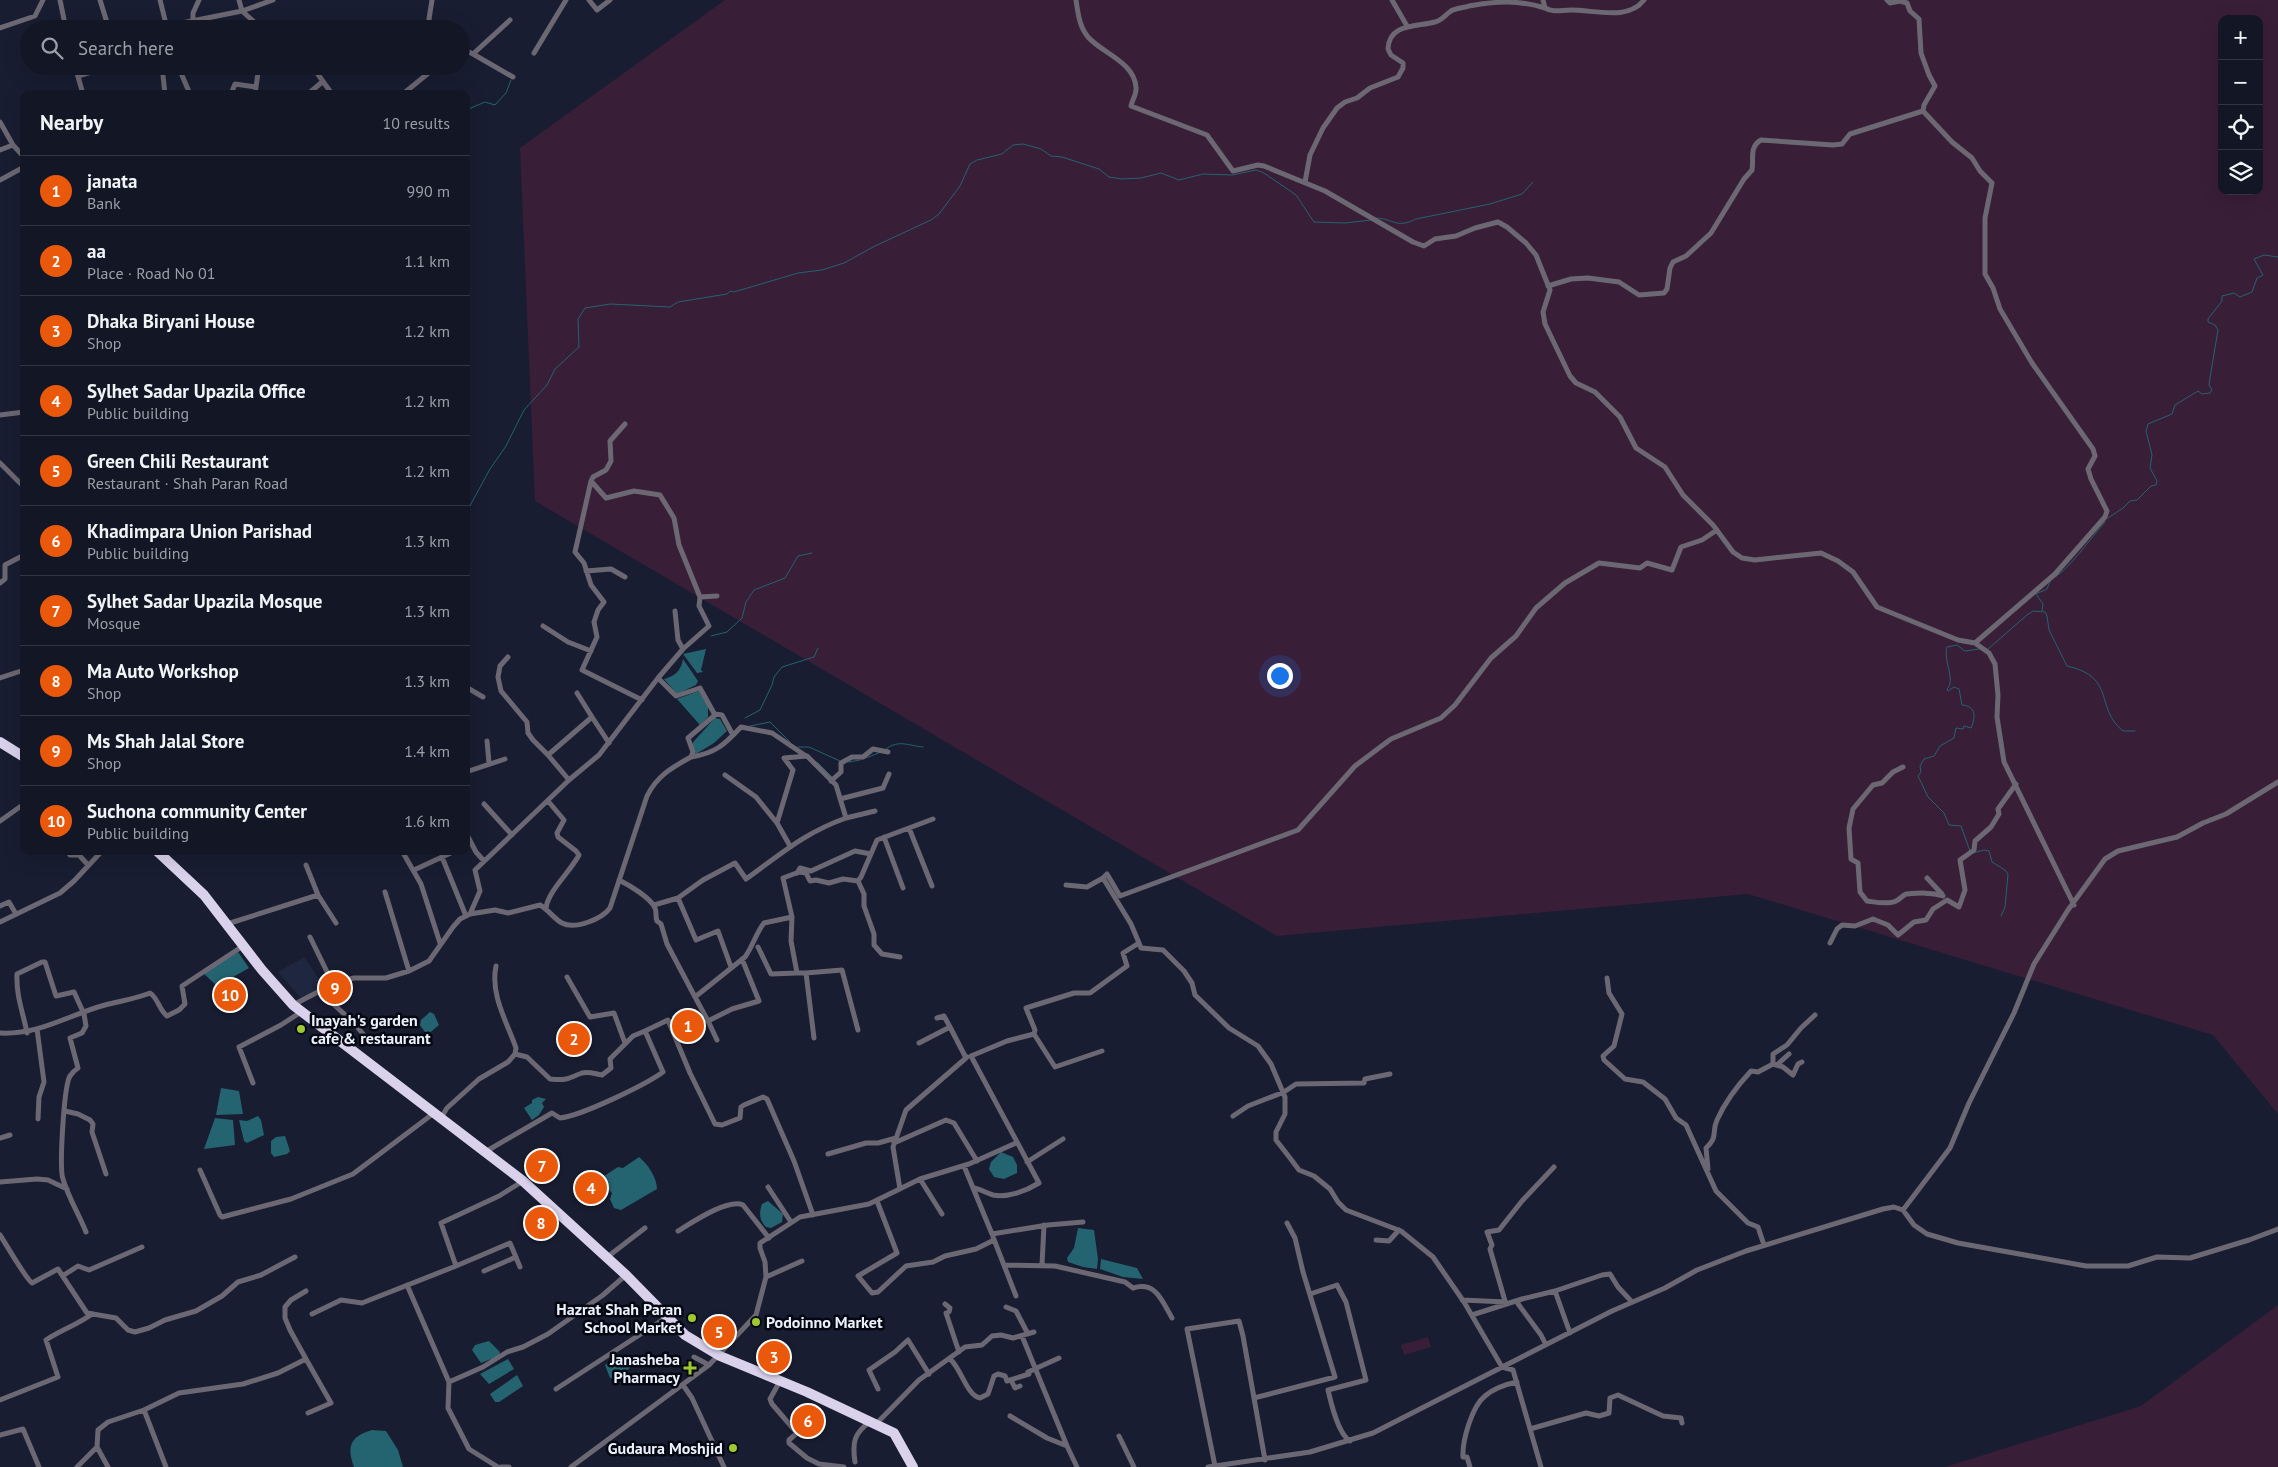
<!DOCTYPE html>
<meta charset="utf-8">
<style>
:root{--surface:#121625;--page:#1b1f2d;--text:#f1f3f6;--muted:#9c9fa7;--line:#313542;--accent:#ea580c}
body{margin:0;font-family:"PT Sans",sans-serif;background:var(--page);color:var(--text)}
.controls{position:absolute;right:15px;top:15px;display:grid;overflow:hidden;border-radius:10px;box-shadow:0 5px 20px #0002}
.controls button{width:45px;height:45px;display:grid;place-items:center;padding:0;border:0;border-bottom:1px solid var(--line);background:var(--surface);color:var(--text);font:25px sans-serif}
.you{position:absolute;left:1279px;top:675px;width:18px;height:18px;margin:-12px;border:4px solid #fff;border-radius:50%;background:#1a73e8;box-shadow:0 0 0 8px #1a73e833}
.badge{display:grid;place-items:center;width:32px;height:32px;border-radius:50%;background:var(--accent);color:#fff;font-size:16px;font-weight:700}
.pin{position:absolute;translate:-50% -50%;border:2px solid #fff;box-shadow:0 1px 5px #0006}
.list{margin:0;padding:0;list-style:none}
h2{display:flex;justify-content:space-between;align-items:center;height:65px;margin:0;padding:0 20px;font-size:21px}
h2 small{font-size:16px;font-weight:400;color:var(--muted)}
.list li{display:grid;grid-template-columns:32px 1fr auto;gap:15px;align-items:center;box-sizing:border-box;height:70px;padding:0 20px;border-top:1px solid var(--line)}
.list b{display:block;font-size:19px;white-space:nowrap}
.list p{margin:0;font-size:16px;white-space:nowrap;color:var(--muted)}
.list em{font-size:16px;font-style:normal;color:var(--muted)}
.icon{flex:none;width:28px;height:28px;fill:none;stroke:currentColor;stroke-width:2;stroke-linecap:round;stroke-linejoin:round}
.map{position:relative;flex:none;width:2278px;height:1467px;overflow:hidden}
.search{position:absolute;background:var(--surface);box-shadow:0 5px 20px #0002;left:20px;top:20px;width:450px;height:55px;display:flex;align-items:center;gap:12px;box-sizing:border-box;padding:0 18px;border-radius:28px;color:var(--muted);font-size:19px}
.panel{position:absolute;background:var(--surface);box-shadow:0 5px 20px #0002;left:20px;top:90px;width:450px;height:765px;border-radius:10px}
.map>svg:first-child{display:block}
</style>
<div class="map">
<svg width="2278" height="1467" viewBox="0 0 2278 1467">
<rect width="100%" height="100%" fill="#181d31"/>
<path fill="#1f2640" d="M304 957 325 988 302 999 278 972Z"/>
<path fill="#391e37" fill-rule="evenodd" d="M725 0H2278V1114L2213 1035 1748 894 1277 936 535 501 520 148ZM2222 19H2259V191H2222Z
M2278 1305V1467H1945L2141 1406Z
M1428 1337 1431 1347 1404 1355 1401 1345Z"/>
<path fill="#246370" d="M706 649 701 670 703 672 697 673 683 654Z
M683 659 698 681 696 685 677 694 664 679C675 676 681 671 683 659Z
M699 691 708 705V717L700 725 677 699Z
M715 718 720 719 727 731 714 743 696 754 692 744 695 740Z
M238 952 249 968 217 986 203 973Z
M430 1012 434 1014 439 1025 427 1035 420 1025 421 1020Z
M221 1088 239 1091 243 1114 216 1115Z
M538 1097 546 1099 542 1103 544 1107 539 1115 532 1120 524 1108 532 1103V1100Z
M258 1116 261 1120 264 1135 247 1143 244 1141 239 1120 247 1121Z
M215 1118 233 1120 235 1145 204 1149Z
M285 1136 290 1151 287 1154 274 1157 271 1153V1141L276 1137Z
M1001 1152 1013 1157 1017 1165V1173L1004 1179 994 1177 989 1169 991 1162Z
M639 1157C648 1164 657 1178 657 1189L621 1210 614 1208 610 1199 612 1193 605 1186 604 1176 618 1167 623 1168Z
M768 1201 783 1214 782 1222 771 1228 766 1227C759 1220 759 1213 762 1204Z
M1078 1228 1094 1230 1098 1259 1097 1269 1083 1267 1068 1262 1067 1258 1074 1248Z
M1101 1259 1137 1268 1143 1279 1123 1277 1100 1269Z
M489 1341 500 1352 499 1356 481 1363 472 1350 475 1345Z
M625 1355 631 1367C624 1372 620 1381 610 1378L605 1365 610 1362 615 1363 613 1360Z
M508 1359 514 1369 489 1384 480 1374Z
M517 1375 523 1386 499 1402H495L490 1394Z
M372 1430 386 1431 398 1450 403 1467H354C346 1446 351 1436 372 1430Z"/>
<g fill="none" stroke-linecap="round" stroke-linejoin="round">
<path stroke="#246370" stroke-width="1" d="M466 110 485 102 495 105 506 93 511 80
M1377 218C1394 219 1396 229 1416 219L1490 204 1522 194 1533 182
M466 513 490 469 506 446 524 410 547 385 555 369 579 347 578 319 585 308 610 304 670 307 678 302 727 294 730 291 734 292 798 273 822 270 844 263 875 246 931 220 939 214 960 186 970 164 977 160 1002 154 1013 145 1023 144 1041 149 1051 156 1062 157 1099 169 1109 177 1122 179 1141 178 1161 173 1179 180 1203 174 1232 175 1256 170 1264 173 1296 195 1314 222 1345 223 1371 220
M2108 518 2123 508 2130 501 2137 500 2151 486 2156 485 2157 481 2150 468 2152 455 2146 431 2148 424 2172 414 2175 405 2198 391 2202 394 2210 393 2212 390 2209 385 2210 378 2218 330 2215 325 2208 322V319L2222 301V296L2234 293 2240 297 2252 292 2257 278 2263 275 2254 259 2264 255 2278 257
M2042 611 2043 604 2036 594 2047 589 2051 579C2067 573 2092 536 2105 522
M711 636 727 632 742 618 746 602 754 590 785 578 798 556 812 553
M1988 649 2027 615 2033 611 2045 612 2047 616 2049 630 2067 666C2117 677 2094 708 2123 731H2135
M745 718 760 710 772 685 774 677 782 667 814 657 818 648
M750 726 770 722 790 742
M798 747H809L840 761
M886 749C899 739 909 746 923 747
M866 758 881 752
M817 762 832 777
M849 762 860 760
M1970 851 1961 826 1949 825 1944 813 1928 797 1918 776 1921 772 1920 766 1924 759 1934 756 1940 746 1954 738 1956 728 1963 729 1964 726 1971 728C1976 717 1976 706 1962 705L1959 689 1954 687 1948 691 1947 689C1956 681 1943 660 1947 647L1957 645 1965 651 1979 649
M1973 853 1984 850 1989 851 1992 862 2005 870 2008 874 2005 907 2001 916"/>
<path stroke="#6c6873" stroke-width="5" d="M60 0 66 29
M100 0 109 29
M160 0 167 28
M239 0 242 11 262 29
M589 0 597 10 610 0
M1076 0C1078 13 1079 26 1088 37 1102 53 1134 62 1136 87 1137 94 1132 100 1131 106L1207 135 1233 171 1258 165 1264 166 1325 191 1413 242 1424 246 1435 239 1456 236 1475 228 1498 222 1507 227 1526 243 1536 255 1550 290 1543 312 1545 324 1570 376 1576 383 1595 392 1620 417 1636 448 1665 467 1683 495 1713 525 1733 552 1742 558 1755 560 1821 553 1838 561 1853 572 1877 607 1958 640 1975 643 1989 653 1995 664 1998 695 1997 717 2004 762 2074 905
M1392 0 1407 26
M1543 0 1545 8C1554 13 1561 10 1571 10 1595 10 1628 21 1644 0
M1887 0 1890 3 1900 1 1907 3 1910 11 1919 19 1921 53 1929 75 1935 86 1924 105 1923 111 1952 142 1972 158 1980 171 1992 183 1985 218V274L1993 288 2000 309 2032 363 2093 449 2095 456 2088 469 2091 479 2107 511 2105 517 2055 574 1975 643
M209 18 212 29
M193 21V13L199 0
M167 26 242 11 273 0
M0 28 35 16 43 0
M431 29 429 19 432 0
M461 48 473 54 510 20
M534 53 566 0
M473 54 513 77
M75 66 83 94
M162 66 165 94
M178 66 190 94
M312 66 332 94
M78 76 112 66
M231 94 235 84 256 87
M255 94 259 66
M308 94 322 82
M403 94 437 66
M0 122 13 145
M0 150 13 145 24 157
M0 180 24 167
M1305 182 1310 155 1323 128 1337 108 1345 102 1357 98 1370 88 1398 77 1403 68V63L1391 55 1388 49C1389 23 1417 27 1435 22 1442 20 1445 15 1451 11 1456 8 1464 8 1469 6 1496 1 1519 0 1545 8
M1548 286 1571 279 1588 278 1619 282 1639 295 1664 293 1667 289 1670 268 1673 262 1686 256 1711 233 1744 179 1752 170C1754 158 1749 147 1761 140L1833 145 1842 144 1850 134 1923 111
M0 415 24 412
M625 424 610 441 611 461 606 470 593 477 591 481 575 552 584 563 591 585 604 602 598 610 594 622 597 637 582 670 642 700
M0 463 24 487
M591 481 606 498 634 491 660 495 674 518 679 545 700 597
M586 571 611 569 625 577
M0 583 5 579V565L24 555
M543 626 568 642 591 651
M683 649 709 626 699 606 700 597 717 596
M508 657 500 666 498 677 501 691 527 722 528 733 533 740 548 755
M0 678 24 670
M658 678 683 649 678 640 675 611
M466 687 483 697
M577 693 592 717
M715 714 722 715 733 735
M487 741 489 763
M691 757C716 753 724 745 741 727L772 733 806 756
M1903 767 1893 772 1882 783 1873 785 1853 809 1849 828 1851 859 1858 863 1860 892 1867 901C1875 902 1888 905 1896 901 1900 899 1902 896 1906 894 1919 893 1931 892 1943 896
M466 772 505 759
M725 775 756 797 777 823 790 846
M569 780 548 755 592 717 609 743
M831 781 841 772V763L852 757H863L873 749 888 752
M840 799 883 788 889 774
M484 804 512 835
M846 818 875 811
M0 821 24 804
M909 828 932 886
M466 833 476 852 484 861
M884 837 903 888
M67 851 70 855H79L88 865
M402 851 421 884 440 943
M442 857 466 916
M306 865 318 895
M414 870 455 851
M797 873 800 868 811 871 855 851 871 854
M1107 874 1120 896 1298 830 1355 766 1391 739 1441 718 1455 705 1491 658 1516 636 1536 608 1565 583 1599 563 1640 568 1647 563 1672 570 1681 547 1702 540 1717 530
M1107 874 1103 878 1131 924 1139 943
M1927 878 1942 894
M619 880C629 885 651 898 655 908 657 912 655 916 657 921L661 924 667 944 695 997
M858 881 864 894V906L874 934V945L882 954 900 957
M1066 885 1087 887 1103 878
M385 892 409 971
M678 898 696 940 718 931 731 967
M654 905 678 898 703 880 735 863 746 879C781 854 804 833 846 818L836 785 807 756 784 758 793 770 777 823
M0 906 9 902 16 914
M546 908C548 891 570 872 579 855L576 851 558 837 557 833 564 820 548 801
M792 917 791 941 797 973H806L814 1038
M0 922 60 893 74 881 102 851
M227 924 318 895 336 923
M310 937 333 984
M1830 943 1837 929 1842 925 1855 926 1873 919 1888 925 1898 935 1914 922 1926 920 1933 909 1947 900 1959 907 1965 890 1960 860 1974 850 1975 841 1991 827 1999 814 1998 809 2016 784
M758 947 771 974 797 973
M806 973 842 970 858 1030
M567 977 590 1017 614 1013 625 1043
M1607 978 1609 993 1622 1014 1614 1046 1603 1056 1604 1060 1625 1079 1643 1082 1665 1099 1676 1118 1686 1125 1716 1191 1748 1223 1758 1227 1764 1245
M320 992 353 1022 369 1041
M293 1005 337 982 354 978H386L409 971 429 961 453 927 460 919 470 914 495 910 508 913 540 905C549 910 554 919 562 923 575 930 602 919 610 908L647 796C657 776 671 768 691 757L693 752 688 738 715 715 700 688 676 696 658 678 599 755 569 780 475 870 480 891 470 914
M937 1018 944 1016 950 1027
M708 1021 695 997 745 957C753 946 756 933 764 923L792 917 783 878 799 872 806 873 810 881 816 880 829 883 843 879 858 881 861 877 877 840 933 819
M37 1029 44 1082 39 1097 38 1119
M0 1033C40 1035 68 1015 105 1005 120 1001 135 999 150 993 158 998 159 1010 167 1016L179 1010 185 1004 182 986 243 946
M27 1033C23 1012 16 996 17 974L42 962H45L56 996 74 992 84 1014 86 1026 82 1033 70 1038 78 1068C75 1070 72 1073 70 1076 64 1085 59 1168 63 1179 68 1197 79 1214 86 1232
M1034 1034 1055 1067 1102 1051
M717 1040 708 1021 732 1009 759 1001 742 959
M919 1043 950 1027 966 1058 967 1057
M515 1054 527 1057 550 1079C568 1081 568 1078 582 1073 589 1071 595 1074 602 1075L611 1068 610 1059 633 1036 645 1031
M1773 1064V1054L1787 1045 1801 1028 1815 1015
M1778 1064 1789 1054
M253 1083 239 1047 281 1025 301 1012
M65 1111 78 1114 90 1120 93 1124 92 1132 106 1174
M1233 1116 1248 1106 1284 1092 1296 1084 1364 1083 1365 1079 1390 1074
M441 1118 447 1108 479 1079 508 1062 515 1054 516 1048C507 1022 490 995 496 966
M0 1138 10 1135
M894 1143 946 1120 954 1123 977 1161
M485 1152 552 1113 560 1118C581 1116 645 1085 663 1072L645 1031 668 1020 690 1073 715 1124 722 1125 740 1118 741 1107 744 1105 763 1097 767 1099 794 1161 813 1215
M828 1154 866 1143H878L896 1138
M1027 1162 1063 1139
M964 1166 992 1234 1048 1225 1083 1222
M1708 1169 1706 1148C1719 1136 1711 1133 1717 1120 1725 1102 1737 1086 1751 1071L1758 1072 1773 1064 1783 1067 1793 1075 1798 1064 1802 1062
M200 1170 220 1215 222 1217 291 1199 353 1174 434 1113
M920 1179 942 1214
M0 1182 37 1179 48 1180 67 1189
M768 1187 791 1222
M974 1188C980 1189 986 1193 993 1195 1008 1198 1026 1191 1039 1183L971 1056 1007 1041 1034 1034 1035 1030 1026 1008 1074 993H1090L1127 966 1123 953 1139 943 1141 948 1163 950 1184 971 1192 983 1195 995 1229 1028 1258 1046 1271 1064 1285 1097V1114L1276 1132V1140L1290 1158 1299 1170 1314 1176 1330 1189 1338 1202 1346 1210 1401 1231 1433 1257 1464 1302 1502 1367 1513 1370 1541 1467
M900 1189 893 1147 906 1110 966 1058
M877 1201 897 1253 858 1276 872 1293 878 1292 906 1266 933 1262 945 1256 976 1249 994 1240
M1903 1210 1950 1148 1969 1103 2014 1013 2034 964 2068 910 2105 859 2118 851 2177 837 2203 823 2226 814 2278 782
M678 1231C691 1223 728 1198 743 1205L769 1238
M0 1235C6 1244 26 1279 32 1283L58 1269 87 1313 116 1318 128 1330 135 1332 149 1328 165 1320 196 1311 222 1296 238 1282 261 1275 295 1257
M993 1237 1016 1296
M1376 1240 1389 1241 1399 1230
M606 1258 645 1228
M1004 1265 1055 1266 1125 1282 1133 1288C1156 1281 1162 1301 1172 1318
M1042 1265 1044 1225
M456 1266 510 1243 520 1267
M484 1271 516 1257
M64 1275 78 1266 89 1270 142 1247
M766 1277 802 1261
M407 1285 449 1382 483 1367 507 1352 523 1347 548 1334 603 1295 626 1275
M306 1291 291 1300 285 1307V1318L290 1330 306 1359
M1310 1294 1337 1285 1346 1302 1366 1380 1328 1390C1331 1403 1338 1434 1350 1441
M1462 1300 1506 1302
M1505 1301 1490 1249 1492 1245 1487 1232 1499 1230 1522 1201 1554 1167
M1516 1301 1541 1335 1546 1345
M945 1304 950 1308 949 1312 946 1313 959 1352
M1006 1307 1016 1311 1028 1334
M312 1314 341 1300 362 1303 456 1266 441 1223 499 1196 523 1181
M1472 1315 1522 1299 1555 1291
M1570 1333 1555 1291 1602 1275 1610 1274 1618 1287 1632 1302
M1022 1336 1067 1446
M694 1357 709 1365
M950 1359C961 1368 967 1396 980 1398L988 1394 994 1376 998 1374 1005 1376 1007 1381 1029 1374 1028 1372 1059 1358
M1011 1380 1015 1388 1020 1386
M780 1381 770 1399 772 1404 797 1433 789 1440V1443L807 1458 819 1464 844 1467
M449 1382 448 1408 469 1449 498 1467
M683 1385 692 1398 724 1467
M556 1389 667 1317
M878 1389 869 1370 895 1352 908 1340 929 1374
M1254 1398 1335 1377 1303 1272 1295 1238 1287 1223
M0 1400 58 1377 46 1340C61 1330 77 1325 92 1314
M1010 1416 1047 1438 1067 1446 1077 1467
M877 1423 919 1380 965 1347 982 1345 992 1336 1001 1335 1013 1338 1034 1332
M1530 1429 1586 1413 1599 1416 1609 1413 1610 1398 1618 1395 1663 1416 1681 1418 1682 1423
M0 1435 23 1429 39 1467
M1119 1436 1134 1467
M97 1447 108 1467
M855 1462C852 1442 854 1433 871 1421
M1215 1466 1187 1329 1239 1321 1243 1336 1265 1460
M77 1467 97 1447 98 1430 108 1422 144 1410
M166 1467 144 1410 179 1393 243 1384 278 1373 306 1359 331 1403 308 1413
M501 1467H509
M571 1467 709 1365 756 1315 766 1277 765 1262 760 1248V1243L800 1217 869 1204 920 1179 969 1164 1016 1143
M1208 1467 1310 1452 1373 1433 1612 1311 1665 1288 1697 1270 1746 1251 1883 1209 1894 1207 1903 1210 1914 1225 1927 1234 1958 1243 2086 1266H2128L2157 1257 2190 1258 2249 1240 2278 1229
M1470 1467 1467 1457H1463C1462 1441 1472 1406 1485 1396 1493 1389 1507 1384 1517 1382"/>
<path stroke="#dad1ec" stroke-width="10" d="M0 742 24 757
M157 851 204 895 262 970 293 1005 523 1181 626 1275 685 1335 720 1356 807 1392 894 1433 913 1467"/>
</g>
<g fill="#9dca30" stroke="#060811" stroke-width="2">
<circle cx="301" cy="1029" r="5"/>
<circle cx="692" cy="1318" r="5"/>
<circle cx="756" cy="1322" r="5"/>
<path d="M687.5 1360.5h5v5h5v5h-5v5h-5v-5h-5v-5h5z"/>
<circle cx="733" cy="1448" r="5"/>
</g>
<g text-anchor="middle" dominant-baseline="central" stroke-width="5" stroke-linejoin="round" paint-order="stroke">
<g font-size="16" font-weight="bold" fill="#ebf0fd" stroke="#060811" text-anchor="end">
<text x="311" y="1020" text-anchor="start">Inayah's garden<tspan x="311" dy="18">cafe &amp; restaurant</tspan></text>
<text x="682" y="1309">Hazrat Shah Paran<tspan x="682" dy="18">School Market</tspan></text>
<text x="766" y="1322" text-anchor="start">Podoinno Market</text>
<text x="680" y="1359">Janasheba<tspan x="680" dy="18">Pharmacy</tspan></text>
<text x="723" y="1448">Gudaura Moshjid</text>
</g>
</g>
</svg>
<div class="controls">
<button>+</button>
<button>−</button>
<button><svg class="icon" aria-label="locate" viewBox="0 0 24 24"><circle cx="12" cy="12" r="6"/><path d="M12 2v4M12 18v4M2 12h4M18 12h4"/></svg></button>
<button><svg class="icon" aria-label="layers" viewBox="0 0 24 24"><path d="M12 4l9 5-9 5-9-5zM3 14l9 5 9-5"/></svg></button>
</div>
<div class="you"></div>
<div class="pin badge" style="left:688px;top:1026px">1</div>
<div class="pin badge" style="left:574px;top:1039px">2</div>
<div class="pin badge" style="left:774px;top:1357px">3</div>
<div class="pin badge" style="left:591px;top:1188px">4</div>
<div class="pin badge" style="left:719px;top:1332px">5</div>
<div class="pin badge" style="left:808px;top:1421px">6</div>
<div class="pin badge" style="left:542px;top:1166px">7</div>
<div class="pin badge" style="left:541px;top:1223px">8</div>
<div class="pin badge" style="left:335px;top:988px">9</div>
<div class="pin badge" style="left:230px;top:995px">10</div>
<div class="search"><svg class="icon" aria-label="search" viewBox="0 0 24 24"><circle cx="10" cy="10" r="6"/><path d="M15 15l6 6"/></svg>Search here</div>
<section class="panel">
<h2>Nearby<small>10 results</small></h2>
<ul class="list">
<li><span class="badge">1</span><div><b>janata</b><p>Bank</p></div><em>990 m</em></li>
<li><span class="badge">2</span><div><b>aa</b><p>Place · Road No 01</p></div><em>1.1 km</em></li>
<li><span class="badge">3</span><div><b>Dhaka Biryani House</b><p>Shop</p></div><em>1.2 km</em></li>
<li><span class="badge">4</span><div><b>Sylhet Sadar Upazila Office</b><p>Public building</p></div><em>1.2 km</em></li>
<li><span class="badge">5</span><div><b>Green Chili Restaurant</b><p>Restaurant · Shah Paran Road</p></div><em>1.2 km</em></li>
<li><span class="badge">6</span><div><b>Khadimpara Union Parishad</b><p>Public building</p></div><em>1.3 km</em></li>
<li><span class="badge">7</span><div><b>Sylhet Sadar Upazila Mosque</b><p>Mosque</p></div><em>1.3 km</em></li>
<li><span class="badge">8</span><div><b>Ma Auto Workshop</b><p>Shop</p></div><em>1.3 km</em></li>
<li><span class="badge">9</span><div><b>Ms Shah Jalal Store</b><p>Shop</p></div><em>1.4 km</em></li>
<li><span class="badge">10</span><div><b>Suchona community Center</b><p>Public building</p></div><em>1.6 km</em></li>
</ul>
</section>
</div>
